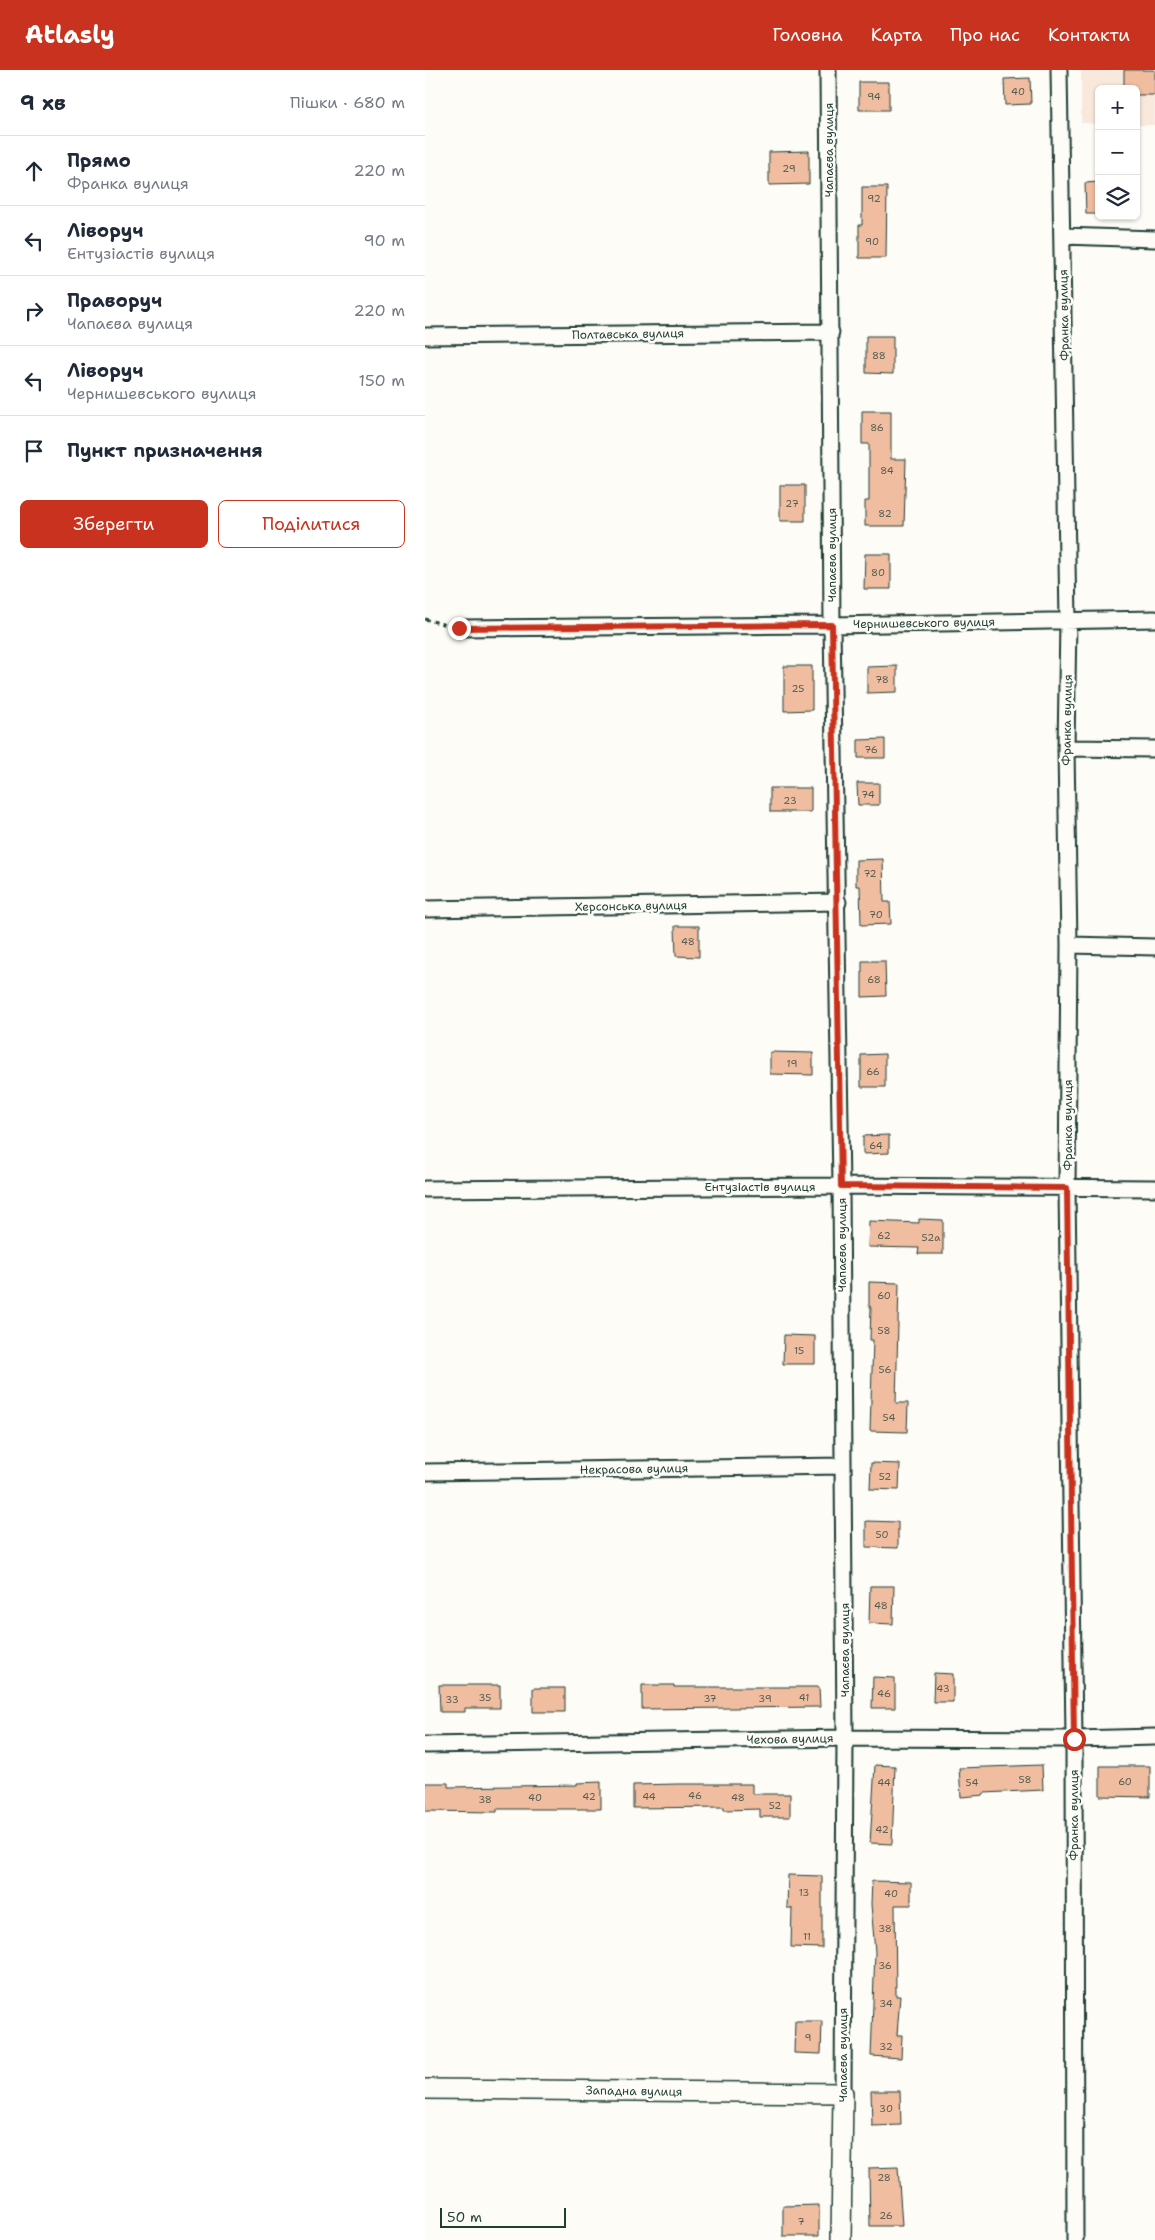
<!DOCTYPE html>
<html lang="uk">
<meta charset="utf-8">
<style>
:root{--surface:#fff;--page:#f2f2f3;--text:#1f2937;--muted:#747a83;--line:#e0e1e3;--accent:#c8321e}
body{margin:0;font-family:"Shantell Sans",sans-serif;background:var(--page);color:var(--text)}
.controls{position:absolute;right:15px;top:15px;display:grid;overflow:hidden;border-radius:8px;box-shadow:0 1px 4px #0004}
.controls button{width:45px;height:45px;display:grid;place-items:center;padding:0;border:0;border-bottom:1px solid var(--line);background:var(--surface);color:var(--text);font:25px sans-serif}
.scale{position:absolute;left:15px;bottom:12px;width:126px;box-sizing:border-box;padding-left:5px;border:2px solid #1f3d34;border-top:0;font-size:14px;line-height:18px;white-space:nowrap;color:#1f3d34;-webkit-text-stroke:4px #fdfcf7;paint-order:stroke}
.stop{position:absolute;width:15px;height:15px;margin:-11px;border:4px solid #c8321e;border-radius:50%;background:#fff}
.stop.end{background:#c8321e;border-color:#fff;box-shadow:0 1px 5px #0008}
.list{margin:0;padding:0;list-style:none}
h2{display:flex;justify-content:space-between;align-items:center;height:65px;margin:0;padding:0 20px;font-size:21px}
h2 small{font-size:16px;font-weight:400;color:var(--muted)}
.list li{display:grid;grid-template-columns:32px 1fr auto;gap:15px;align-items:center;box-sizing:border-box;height:70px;padding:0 20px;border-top:1px solid var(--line)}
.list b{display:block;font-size:19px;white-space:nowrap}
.list p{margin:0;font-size:16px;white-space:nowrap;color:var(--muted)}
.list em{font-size:16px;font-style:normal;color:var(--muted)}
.actions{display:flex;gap:10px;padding:15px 20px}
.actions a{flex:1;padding:11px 0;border:1px solid var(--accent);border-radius:8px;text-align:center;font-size:18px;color:var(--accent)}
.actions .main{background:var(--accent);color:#fff}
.icon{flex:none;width:28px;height:28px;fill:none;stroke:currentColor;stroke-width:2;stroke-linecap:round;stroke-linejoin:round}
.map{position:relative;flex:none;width:730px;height:2170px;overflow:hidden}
header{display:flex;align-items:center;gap:30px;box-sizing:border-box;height:70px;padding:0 25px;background:var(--accent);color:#fff}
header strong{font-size:24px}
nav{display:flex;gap:28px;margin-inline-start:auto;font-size:18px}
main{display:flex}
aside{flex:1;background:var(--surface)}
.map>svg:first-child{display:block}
</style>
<header>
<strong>Atlasly</strong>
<nav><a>Головна</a><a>Карта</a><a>Про нас</a><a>Контакти</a></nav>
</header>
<main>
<aside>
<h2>9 хв<small>Пішки · 680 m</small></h2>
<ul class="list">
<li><svg class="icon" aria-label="ahead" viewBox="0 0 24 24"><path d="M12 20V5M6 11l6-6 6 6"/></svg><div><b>Прямо</b><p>Франка вулиця</p></div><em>220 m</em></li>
<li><svg class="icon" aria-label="left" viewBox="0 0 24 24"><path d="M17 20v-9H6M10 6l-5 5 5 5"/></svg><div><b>Ліворуч</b><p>Ентузіастів вулиця</p></div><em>90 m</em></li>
<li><svg class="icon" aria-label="right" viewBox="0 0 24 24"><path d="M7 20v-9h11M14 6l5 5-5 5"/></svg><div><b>Праворуч</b><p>Чапаєва вулиця</p></div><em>220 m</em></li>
<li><svg class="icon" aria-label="left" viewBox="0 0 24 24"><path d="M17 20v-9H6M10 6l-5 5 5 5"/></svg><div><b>Ліворуч</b><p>Чернишевського вулиця</p></div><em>150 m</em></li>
<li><svg class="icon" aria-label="arrive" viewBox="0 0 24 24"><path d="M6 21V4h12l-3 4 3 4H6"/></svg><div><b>Пункт призначення</b></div></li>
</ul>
<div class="actions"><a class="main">Зберегти</a><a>Поділитися</a></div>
</aside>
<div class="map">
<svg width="730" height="2170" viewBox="0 0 730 2170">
<rect width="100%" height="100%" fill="#fdfcf7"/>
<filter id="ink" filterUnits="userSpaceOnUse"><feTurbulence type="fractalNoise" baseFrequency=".02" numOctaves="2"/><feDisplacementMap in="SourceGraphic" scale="10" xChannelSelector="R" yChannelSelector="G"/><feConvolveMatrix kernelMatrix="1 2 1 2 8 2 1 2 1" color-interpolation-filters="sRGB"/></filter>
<g filter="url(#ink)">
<path fill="#f9e9dd" d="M656 0H730V55H711V19H674V54L656 53Z"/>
<path fill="#f0bda1" stroke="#1f3d34" d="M699 0H730V25H711V19H699Z
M605 8 606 34 580 35 579 9Z
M434 12H464V40H434Z
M384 81V114L344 115V82Z
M674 112V144H661L660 113Z
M437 117H462L461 188H434V155H437Z
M441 266H468V304L441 303Z
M437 341H466V389H481L479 456H440V431H444V374H437Z
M355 415H380V451H355Z
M440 484H466V519H439Z
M359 596H387V640L359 641Z
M472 596V622L442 623V597Z
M460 669V688H433V670Z
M432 713H454V735H433Z
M345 718H386V742H345Z
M458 789 459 832H465L466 854 436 855 435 816H431V790Z
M250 856H274V887L251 886Z
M437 891H460L461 926 437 927Z
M345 982 388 983V1005L345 1004Z
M460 984V1017H436V985Z
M464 1065V1083L438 1084V1066Z
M494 1149 518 1150V1184H493L494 1178 443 1177 444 1151 494 1153Z
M444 1212 474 1213 471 1333H483L482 1362 445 1361 448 1270H445L446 1237 444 1236Z
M359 1265 390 1266V1294H358Z
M446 1393 475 1394 474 1420 445 1419Z
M441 1451 473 1452V1478L441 1477Z
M445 1516H469L468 1554 444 1553Z
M509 1603 528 1604V1632H508Z
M448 1607 470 1608V1638H447Z
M14 1615H75V1638H40V1642H15Z
M217 1615H249V1617H394L395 1637 217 1639Z
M108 1618H140V1642H108Z
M450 1695 470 1696 467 1774 445 1773Z
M617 1695 618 1720 559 1723V1725L536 1727 534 1698Z
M675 1696H725V1727L675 1726Z
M176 1712V1739H72V1742L0 1741V1713H23V1717L152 1715V1713Z
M253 1714H327V1724H365V1747H335V1739L299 1740V1737L208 1738V1715Z
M363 1805 397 1806V1878L366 1877 367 1838H362Z
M447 1811 486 1812V1835H470L471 1926H475L472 1965H477L476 1988 446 1986 450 1882 446 1834Z
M370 1951H397L396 1984 369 1983Z
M446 2021H475L476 2055 447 2056Z
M473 2097 477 2156H445L444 2098Z
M394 2135V2166H358V2136Z"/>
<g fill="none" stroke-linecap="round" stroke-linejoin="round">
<defs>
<path id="minor" d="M403 0 407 555 416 1116 420 1668 418 2023
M634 0 643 551 641 678 644 875 642 1118 649 1669 650 2170
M638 166 730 169
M0 266 406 262
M34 558 407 555 730 549
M641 678 730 679
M0 839 413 832
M644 875 730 877
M0 1119 416 1116 730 1118
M0 1402 418 1396
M0 1675 420 1668 649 1669 730 1667"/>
<path id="tertiary" d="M0 2019 418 2023 416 2170"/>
</defs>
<use href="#minor" stroke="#1f3d34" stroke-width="19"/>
<use href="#tertiary" stroke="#1f3d34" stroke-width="22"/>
<path stroke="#1f3d34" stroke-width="3" stroke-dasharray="4 4" stroke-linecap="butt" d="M0 549 21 555"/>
<use href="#minor" stroke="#fdfcf7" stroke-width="15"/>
<use href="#tertiary" stroke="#fdfcf7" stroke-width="19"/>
</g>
</g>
<g fill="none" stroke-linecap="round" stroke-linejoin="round" filter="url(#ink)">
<path stroke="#c8321e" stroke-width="6" d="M34 558 407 555 416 1116 642 1118 649 1669"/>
</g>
<g text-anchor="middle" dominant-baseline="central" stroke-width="5" stroke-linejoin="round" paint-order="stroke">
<g font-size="10" fill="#535d4f">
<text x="593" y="21">40</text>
<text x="449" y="26">94</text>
<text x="364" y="98">29</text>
<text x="449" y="128">92</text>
<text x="447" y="171">90</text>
<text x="454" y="285">88</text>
<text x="452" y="357">86</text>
<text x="462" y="400">84</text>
<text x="367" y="433">27</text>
<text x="460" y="443">82</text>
<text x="453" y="502">80</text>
<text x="457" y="609">78</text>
<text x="373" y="618">25</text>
<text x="446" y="679">76</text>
<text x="443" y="724">74</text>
<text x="365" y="730">23</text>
<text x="445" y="803">72</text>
<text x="451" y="844">70</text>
<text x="263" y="871">48</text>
<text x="449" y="909">68</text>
<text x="367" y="993">19</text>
<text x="448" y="1001">66</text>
<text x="451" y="1075">64</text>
<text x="459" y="1165">62</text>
<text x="506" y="1167">52а</text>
<text x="459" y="1225">60</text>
<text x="459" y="1260">58</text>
<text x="374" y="1280">15</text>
<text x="460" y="1299">56</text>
<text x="464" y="1347">54</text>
<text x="460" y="1406">52</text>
<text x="457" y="1464">50</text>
<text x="456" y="1535">48</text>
<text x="518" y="1618">43</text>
<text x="459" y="1623">46</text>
<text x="60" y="1627">35</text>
<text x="379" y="1627">41</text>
<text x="285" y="1628">37</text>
<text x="340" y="1628">39</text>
<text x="27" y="1629">33</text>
<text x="600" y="1709">58</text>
<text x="700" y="1711">60</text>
<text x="459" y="1712">44</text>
<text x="547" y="1712">54</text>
<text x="270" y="1725">46</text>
<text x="164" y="1726">42</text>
<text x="224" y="1726">44</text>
<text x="110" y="1727">40</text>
<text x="313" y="1727">48</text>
<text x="60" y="1729">38</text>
<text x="350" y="1735">52</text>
<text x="457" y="1759">42</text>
<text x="379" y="1822">13</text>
<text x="466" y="1823">40</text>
<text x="460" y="1858">38</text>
<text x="382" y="1866">11</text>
<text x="460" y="1895">36</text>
<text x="461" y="1933">34</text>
<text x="383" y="1967">9</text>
<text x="461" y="1976">32</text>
<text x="461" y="2038">30</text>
<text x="459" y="2107">28</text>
<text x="461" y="2145">26</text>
<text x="376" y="2151">7</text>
</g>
<g font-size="12" fill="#1f3d34" stroke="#fdfcf7">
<text transform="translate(404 80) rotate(-90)">Чапаєва вулиця</text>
<text transform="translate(639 245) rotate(-91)">Франка вулиця</text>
<text transform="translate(203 264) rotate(-1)">Полтавська вулиця</text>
<text transform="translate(407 485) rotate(-90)">Чапаєва вулиця</text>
<text transform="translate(499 553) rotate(-1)">Чернишевського вулиця</text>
<text transform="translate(642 650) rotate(-89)">Франка вулиця</text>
<text transform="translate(206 836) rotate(-1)">Херсонська вулиця</text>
<text transform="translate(643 1055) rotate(-90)">Франка вулиця</text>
<text x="335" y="1117">Ентузіастів вулиця</text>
<text transform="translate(417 1175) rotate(-90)">Чапаєва вулиця</text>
<text transform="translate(209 1399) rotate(-1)">Некрасова вулиця</text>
<text transform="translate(420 1580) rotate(-90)">Чапаєва вулиця</text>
<text transform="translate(365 1669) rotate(-1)">Чехова вулиця</text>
<text transform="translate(649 1745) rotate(-90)">Франка вулиця</text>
<text transform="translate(418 1985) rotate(-90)">Чапаєва вулиця</text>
<text transform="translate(209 2021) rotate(1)">Западна вулиця</text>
</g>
</g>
</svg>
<div class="controls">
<button>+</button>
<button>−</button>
<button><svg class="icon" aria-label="layers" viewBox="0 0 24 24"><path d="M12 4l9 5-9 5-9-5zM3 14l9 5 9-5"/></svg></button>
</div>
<div class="scale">50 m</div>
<div class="stop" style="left:649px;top:1669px"></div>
<div class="stop end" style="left:34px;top:558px"></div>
</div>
</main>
